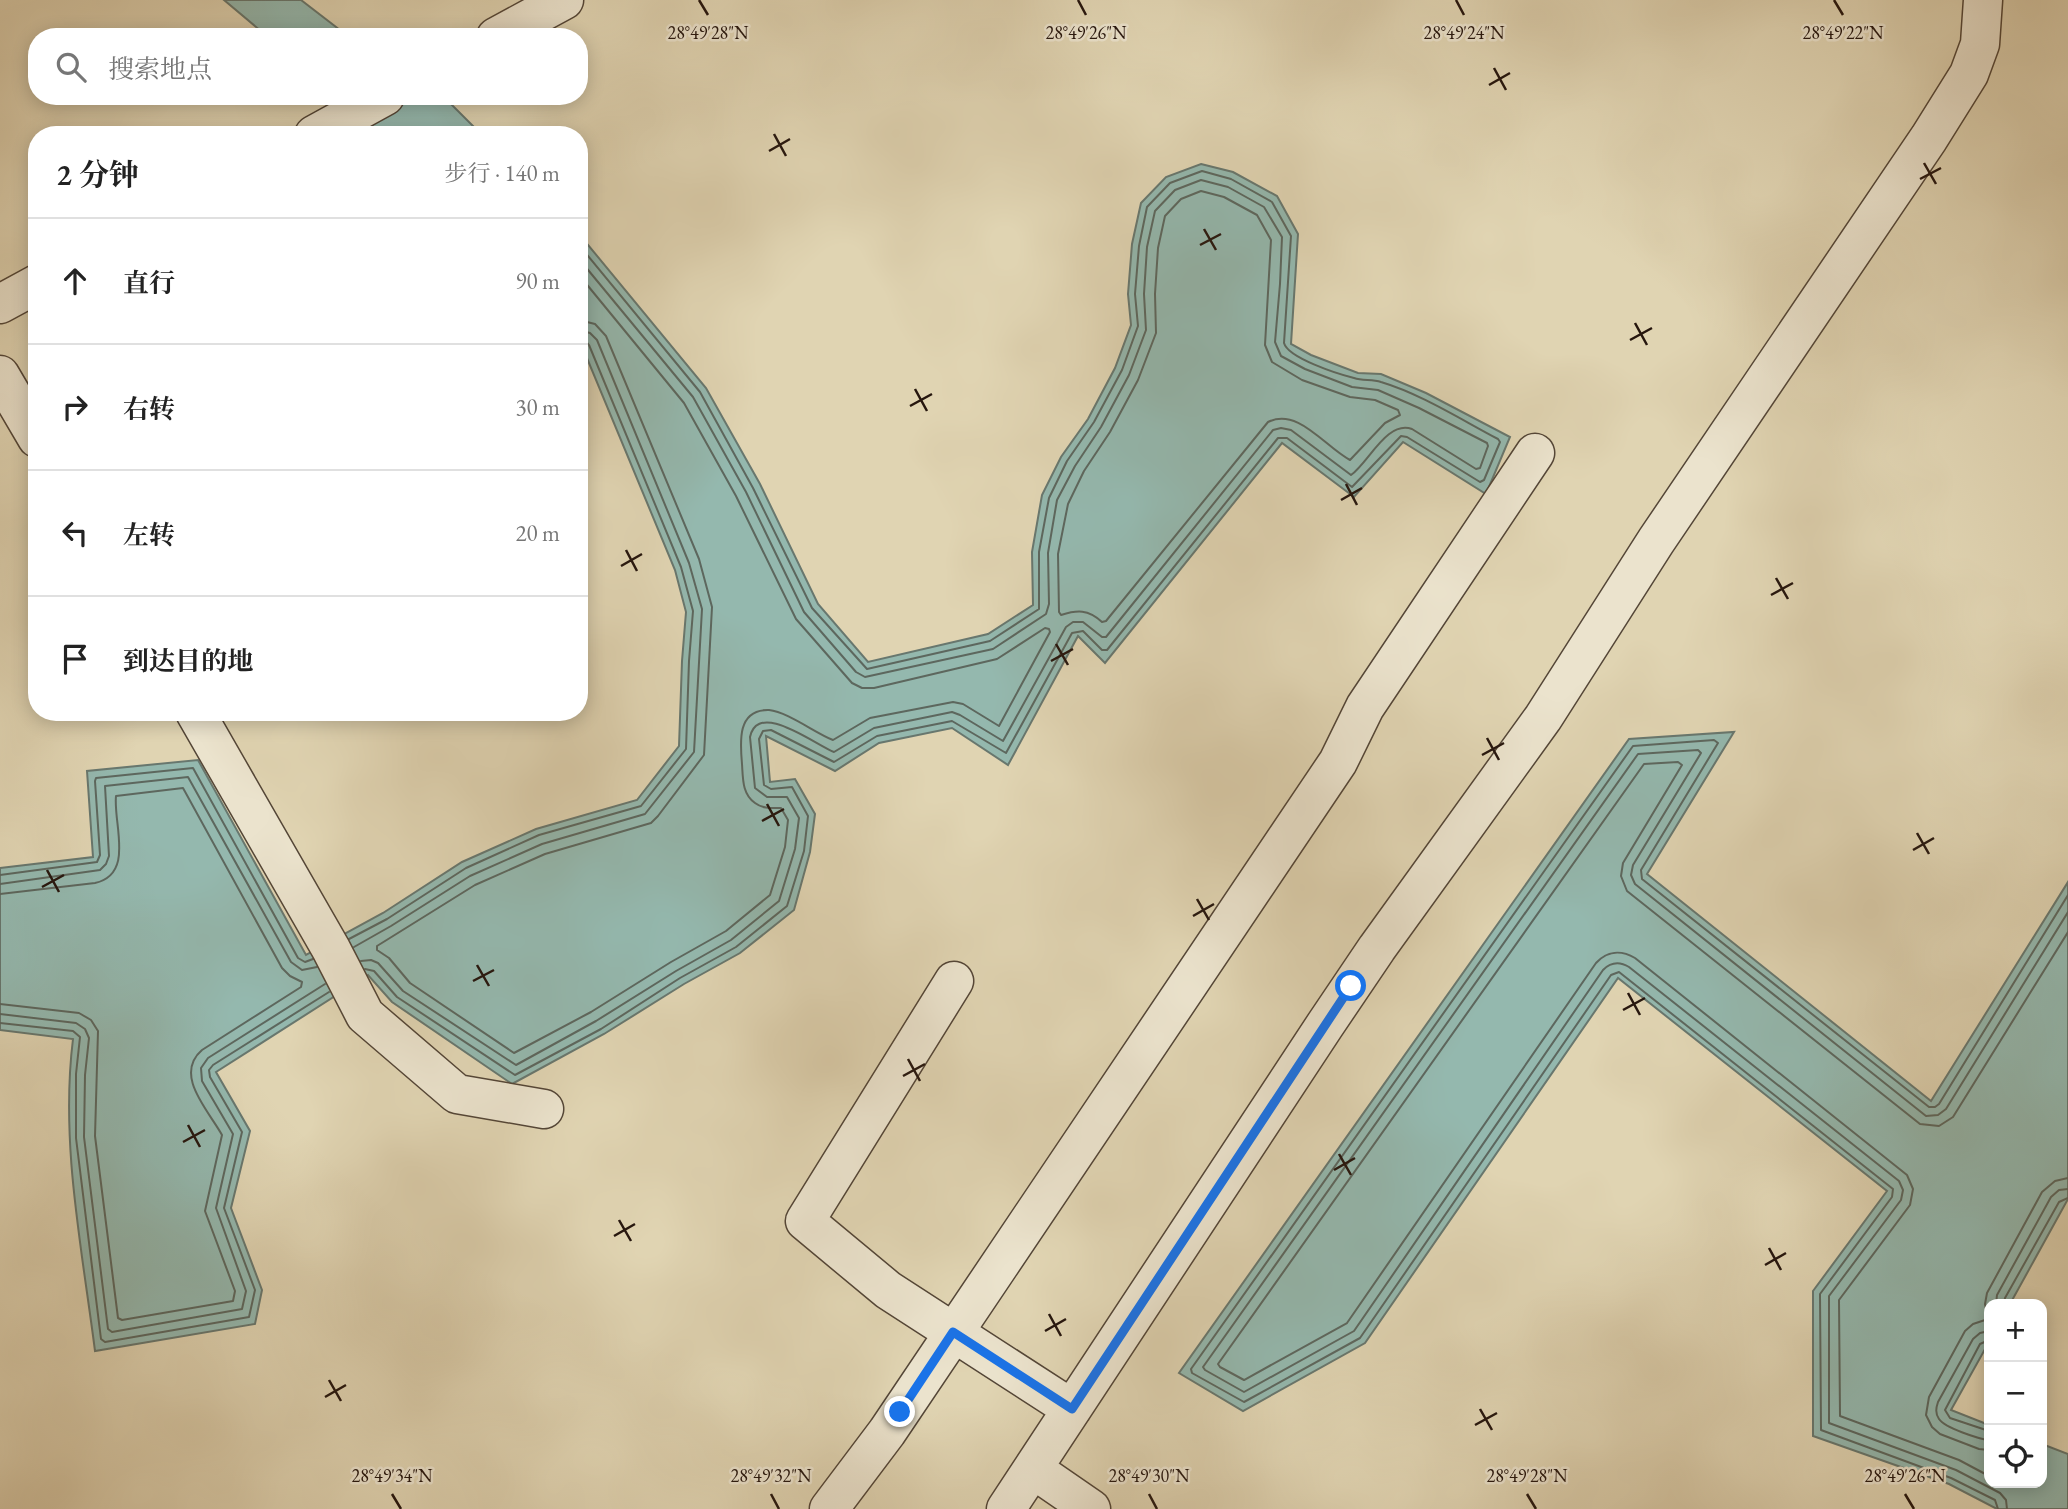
<!DOCTYPE html>
<html lang="zh">
<meta charset="utf-8">
<style>
:root{--surface:#fff;--page:#f6f6f6;--text:#222;--muted:#767676;--line:#e0e0e0}
body{margin:0;font-family:"EB Garamond","Noto Serif SC",serif;background:var(--page);color:var(--text)}
.controls{position:absolute;right:21px;bottom:21px;display:grid;overflow:hidden;border-radius:14px;box-shadow:0 4px 18px #0003}
.controls button{width:63px;height:63px;display:grid;place-items:center;padding:0;border:0;border-bottom:2px solid var(--line);background:var(--surface);color:var(--text);font:35px sans-serif}
.stop{position:absolute;width:21px;height:21px;margin:-16px;border:5px solid #1a73e8;border-radius:50%;background:#fff}
.stop.end{background:#1a73e8;border-color:#fff;box-shadow:0 2px 7px #0008}
.list{margin:0;padding:0;list-style:none}
h2{display:flex;justify-content:space-between;align-items:center;height:91px;margin:0;padding:0 28px;font-size:30px}
h2 small{font-size:23px;font-weight:400;color:var(--muted)}
.list li{display:grid;grid-template-columns:46px 1fr auto;gap:21px;align-items:center;box-sizing:border-box;height:126px;padding:0 28px;border-top:2px solid var(--line)}
.list b{display:block;font-size:26px;white-space:nowrap}
.list em{font-size:23px;font-style:normal;color:var(--muted)}
.icon{flex:none;width:38px;height:38px;fill:none;stroke:currentColor;stroke-width:2;stroke-linecap:round;stroke-linejoin:round}
.map{position:relative;flex:none;width:2068px;height:1509px;overflow:hidden}
.search{position:absolute;background:var(--surface);box-shadow:0 4px 18px #0003;left:28px;top:28px;width:560px;height:77px;display:flex;align-items:center;gap:18px;box-sizing:border-box;padding:0 24px;border-radius:28px;color:var(--muted);font-size:26px}
.panel{position:absolute;background:var(--surface);box-shadow:0 4px 18px #0003;left:28px;top:126px;width:560px;height:595px;border-radius:28px}
.map>svg:first-child{display:block}
</style>
<div class="map">
<svg width="2068" height="1509" viewBox="0 0 2068 1509">
<rect width="100%" height="100%" fill="#e0d4b2"/>
<filter id="stains"><feTurbulence type="fractalNoise" baseFrequency=".00286" numOctaves="4"/><feColorMatrix values="0 0 0 0 .2 0 0 0 0 .09 0 0 0 0 .02 0 0 0 .5 -.17"/></filter>
<radialGradient id="worn" r=".72"><stop offset=".6" stop-color="#630" stop-opacity="0"/><stop offset="1" stop-color="#630" stop-opacity=".3"/></radialGradient>
<path fill="#94b8ae" stroke="#68776e" stroke-width="2" d="M224 0H301L349 37H268Z
M341 96H440L450 103 482 135H347L374 121Z
M1201 164 1233 172 1277 196 1298 234 1291 344 1311 355 1358 373 1381 374 1426 393 1510 437 1486 494 1403 442 1354 497 1282 443 1105 663 1078 636 1008 765 952 728 879 743 835 771 766 736 770 782 795 779 815 814 810 852 794 910 740 953 684 984 604 1034 512 1084 392 1002 368 975 216 1072 250 1131 231 1208 262 1290 255 1324 95 1351C82 1248 60 1143 73 1039L0 1030V868L93 857 87 771 198 760 306 955 383 913 462 862 536 829 637 800 679 746 682 661 686 612 675 570 579 339V234L706 388 760 484 818 604 868 662 988 634 1033 605 1032 552 1042 495 1061 457 1088 419 1115 368 1131 325 1128 294 1132 244 1141 203 1166 177Z
M1734 732 1647 874 1931 1101 2068 882V1199L2010 1304H1989V1342L1951 1410 1989 1425V1483H2042V1444L2068 1454V1509H1997L1949 1484 1813 1436V1291L1887 1191 1618 978 1365 1343 1243 1411 1179 1373 1629 739Z"/>
<g fill="none" stroke-linecap="round" stroke-linejoin="round">
<path stroke="#5d675e" stroke-width="2" d="M1201 191 1224 197 1257 215 1271 240 1265 345 1272 362 1302 380 1350 397 1375 400 1398 410 1400 415 1385 423 1350 460C1325 447 1298 407 1268 422L1106 621 1102 622C1088 609 1077 610 1061 615L1059 612 1058 554 1068 504 1084 471 1110 432 1138 380 1156 333 1155 294 1158 248 1165 216 1181 199Z
M579 275 684 403 736 496 796 619 852 683 862 688H874L997 659 1045 628 1049 629 1050 632 999 726 963 704 953 702 870 718 833 740C815 733 788 712 769 710 737 709 740 742 742 764 743 778 742 794 755 803 763 809 772 808 781 808L788 820 785 847 770 895 726 931 671 962 591 1012 514 1053 410 983 389 958 377 950V946L475 885 545 854 651 823 658 816 704 755 712 607 699 559 606 336 595 324 579 320
M0 875 97 862 100 855 95 781 96 778 193 768 298 958 305 962 313 959
M0 884 100 870 106 864 109 856 105 786 188 777 291 962 302 970 317 967
M0 894 95 883C135 874 113 824 116 796L183 788 282 968 290 976 302 982 301 987 202 1050C173 1075 209 1111 222 1135L205 1211 235 1291 233 1301 122 1320 118 1318 95 1136 98 1031 91 1020 79 1013 0 1004
M349 939 387 919 466 868 539 835 641 806 686 749 689 661 693 611 681 567 589 345 585 340 579 339
M354 947 391 926 470 876 542 844 645 814 694 752 702 609 689 563 597 340 590 333 579 330
M361 961 371 960 378 963 403 991 516 1065 596 1021 676 971 731 940 779 901 795 849 799 818 787 797H767L755 788 750 737C758 700 814 744 834 752L874 728 952 712 960 715 1003 741 1066 627 1073 622H1083L1102 637H1106L1273 430 1281 428 1291 430 1351 475C1369 462 1387 420 1412 429L1476 469 1480 468 1488 446 1487 443 1419 408 1378 390 1352 387 1305 369 1281 356 1275 342 1280 284 1282 237 1264 207 1228 187 1201 180 1175 190 1155 211 1147 247 1144 294 1146 330 1129 375 1101 427 1075 466 1057 500 1048 553 1049 604 1046 614 993 649 865 677 856 672 804 612 746 492 693 397 579 259
M365 969 374 971 397 997 515 1075 601 1029 680 978 736 947 787 906 804 851 808 816 792 787 771 789 764 785 759 739 763 731 771 730 834 762 877 736 952 721 1006 753 1072 633 1083 631 1102 650H1107L1278 438H1287L1352 487 1401 436 1407 437 1480 482 1484 480 1500 442 1498 439C1460 419 1421 394 1381 382 1372 379 1363 381 1354 378 1338 374 1288 358 1284 343L1291 236 1272 202 1231 179 1202 171 1170 183 1147 207 1139 246 1135 294 1138 326 1122 370 1094 422 1067 461 1049 498 1039 552V609L990 641 867 669 812 608 753 488 700 392 579 245
M0 1014 76 1023 85 1029 89 1038 85 1075 84 1137 108 1329 112 1332 242 1309 246 1291 216 1208 233 1134 202 1081 201 1068 208 1058 325 984
M0 1023 73 1031 80 1037 76 1074V1138L101 1339 105 1342 249 1317 255 1290 224 1208 242 1132 210 1077 209 1070 213 1065 329 992
M1996 1304 1997 1295 2051 1197 2059 1190 2068 1189
M2004 1304 2005 1298 2059 1202 2068 1198
M1989 1331 1980 1333 1973 1339 1938 1402C1936 1408 1935 1413 1939 1419 1945 1428 1979 1439 1989 1440
M1989 1340 1980 1344 1945 1410 1950 1418 1989 1431
M1989 1450 1979 1449 1940 1434 1932 1427 1926 1415 1929 1397 1965 1331 1973 1324 1988 1319 1985 1304 1987 1293 2042 1192 2055 1181 2068 1178
M1989 1476 1959 1460 1840 1416 1839 1300 1910 1205 1913 1189 1907 1175 1635 958C1621 950 1607 951 1596 963L1347 1323 1244 1380 1220 1367 1218 1364 1644 764 1678 762 1682 765 1623 863 1621 876 1627 891 1920 1124 1939 1126 1953 1117 2068 932
M1998 1509 1995 1500 1951 1478 1821 1430 1820 1294 1892 1197 1893 1189 1619 972 1611 975 1360 1338 1244 1402 1192 1373 1191 1369 1633 746 1714 740 1718 743 1641 870 1642 879 1929 1107H1935L1939 1104 2068 895
M2007 1509 2006 1500 2000 1493 1956 1470 1829 1423V1296L1901 1200 1903 1190 1899 1181 1629 967C1619 961 1611 962 1603 970L1354 1331 1244 1392 1205 1370 1203 1367 1638 754 1698 750 1701 753 1633 865 1631 875 1635 884 1926 1116 1938 1115 1946 1109 2068 912"/>
<defs>
<path id="minor" d="M496 37 564 0
M314 135 385 96
M0 304 37 284
M0 375 37 438
M195 712 331 949 365 1015 457 1094 544 1109
M954 981 805 1221 888 1290 1072 1409
M1033 1469 1091 1509
M829 1509 887 1432 1338 762 1365 707 1535 453
M1006 1509 1325 1025 1377 948 1543 718 1656 541 1929 138 1969 74 1980 44 1983 0"/>
</defs>
<use href="#minor" stroke="#544637" stroke-width="41"/>
<use href="#minor" stroke="#ebe3cd" stroke-width="38"/>
</g>
<g fill="none" stroke-linecap="round" stroke-linejoin="round">
<path stroke="#1a73e8" stroke-width="9" d="M900 1412 953 1332 1072 1409 1351 986"/>
</g>
<path fill="none" stroke="#26160e" stroke-width="2.5" d="M699 0 708 15M1078 0 1086 15M1456 0 1464 15M1834 0 1843 15M1494 68 1506 90M1489 85 1510 73M774 134 786 156M769 151 790 139M1924 163 1936 184M1920 179 1941 168M1204 229 1216 250M1200 245 1221 234M1635 323 1647 345M1630 340 1652 328M915 389 927 411M910 406 932 394M1346 484 1357 505M1341 500 1362 488M626 550 637 571M621 566 642 554M1776 578 1788 599M1771 595 1793 583M1056 644 1068 665M1051 661 1073 649M1487 738 1499 760M1482 755 1504 743M767 804 779 826M762 821 784 809M1917 833 1929 854M1913 850 1934 838M47 870 59 892M42 887 64 875M1197 899 1209 920M1193 916 1214 904M477 965 489 986M473 981 494 970M1628 993 1640 1015M1623 1010 1645 998M908 1059 920 1081M903 1076 925 1064M188 1125 200 1147M183 1142 205 1130M1339 1154 1351 1175M1334 1170 1355 1158M619 1220 631 1241M614 1236 635 1224M1769 1248 1781 1270M1765 1265 1786 1253M1049 1314 1061 1336M1045 1331 1066 1319M329 1380 341 1401M325 1397 346 1385M1480 1409 1492 1430M1475 1425 1497 1413M392 1494 401 1509M771 1494 779 1509M1149 1494 1157 1509M1527 1494 1536 1509M1905 1494 1914 1509"/>
<g font-size="18" text-anchor="middle" fill="#26160e" stroke="#ebe3cd" stroke-width="5" stroke-linejoin="round" paint-order="stroke">
<text x="708" y="39">28°49'28"N</text>
<text x="1086" y="39">28°49'26"N</text>
<text x="1464" y="39">28°49'24"N</text>
<text x="1843" y="39">28°49'22"N</text>
<text x="392" y="1482">28°49'34"N</text>
<text x="771" y="1482">28°49'32"N</text>
<text x="1149" y="1482">28°49'30"N</text>
<text x="1527" y="1482">28°49'28"N</text>
<text x="1905" y="1482">28°49'26"N</text>
</g>
<rect width="100%" height="100%" filter="url(#stains)"/>
<rect width="100%" height="100%" fill="url(#worn)"/>
</svg>
<div class="controls">
<button>+</button>
<button>−</button>
<button><svg class="icon" aria-label="locate" viewBox="0 0 24 24"><circle cx="12" cy="12" r="6"/><path d="M12 2v4M12 18v4M2 12h4M18 12h4"/></svg></button>
</div>
<div class="stop" style="left:1351px;top:986px"></div>
<div class="stop end" style="left:900px;top:1412px"></div>
<div class="search"><svg class="icon" aria-label="search" viewBox="0 0 24 24"><circle cx="10" cy="10" r="6"/><path d="M15 15l6 6"/></svg>搜索地点</div>
<section class="panel">
<h2>2 分钟<small>步行 · 140 m</small></h2>
<ul class="list">
<li><svg class="icon" aria-label="ahead" viewBox="0 0 24 24"><path d="M12 20V5M6 11l6-6 6 6"/></svg><div><b>直行</b></div><em>90 m</em></li>
<li><svg class="icon" aria-label="right" viewBox="0 0 24 24"><path d="M7 20v-9h11M14 6l5 5-5 5"/></svg><div><b>右转</b></div><em>30 m</em></li>
<li><svg class="icon" aria-label="left" viewBox="0 0 24 24"><path d="M17 20v-9H6M10 6l-5 5 5 5"/></svg><div><b>左转</b></div><em>20 m</em></li>
<li><svg class="icon" aria-label="arrive" viewBox="0 0 24 24"><path d="M6 21V4h12l-3 4 3 4H6"/></svg><div><b>到达目的地</b></div></li>
</ul>
</section>
</div>
